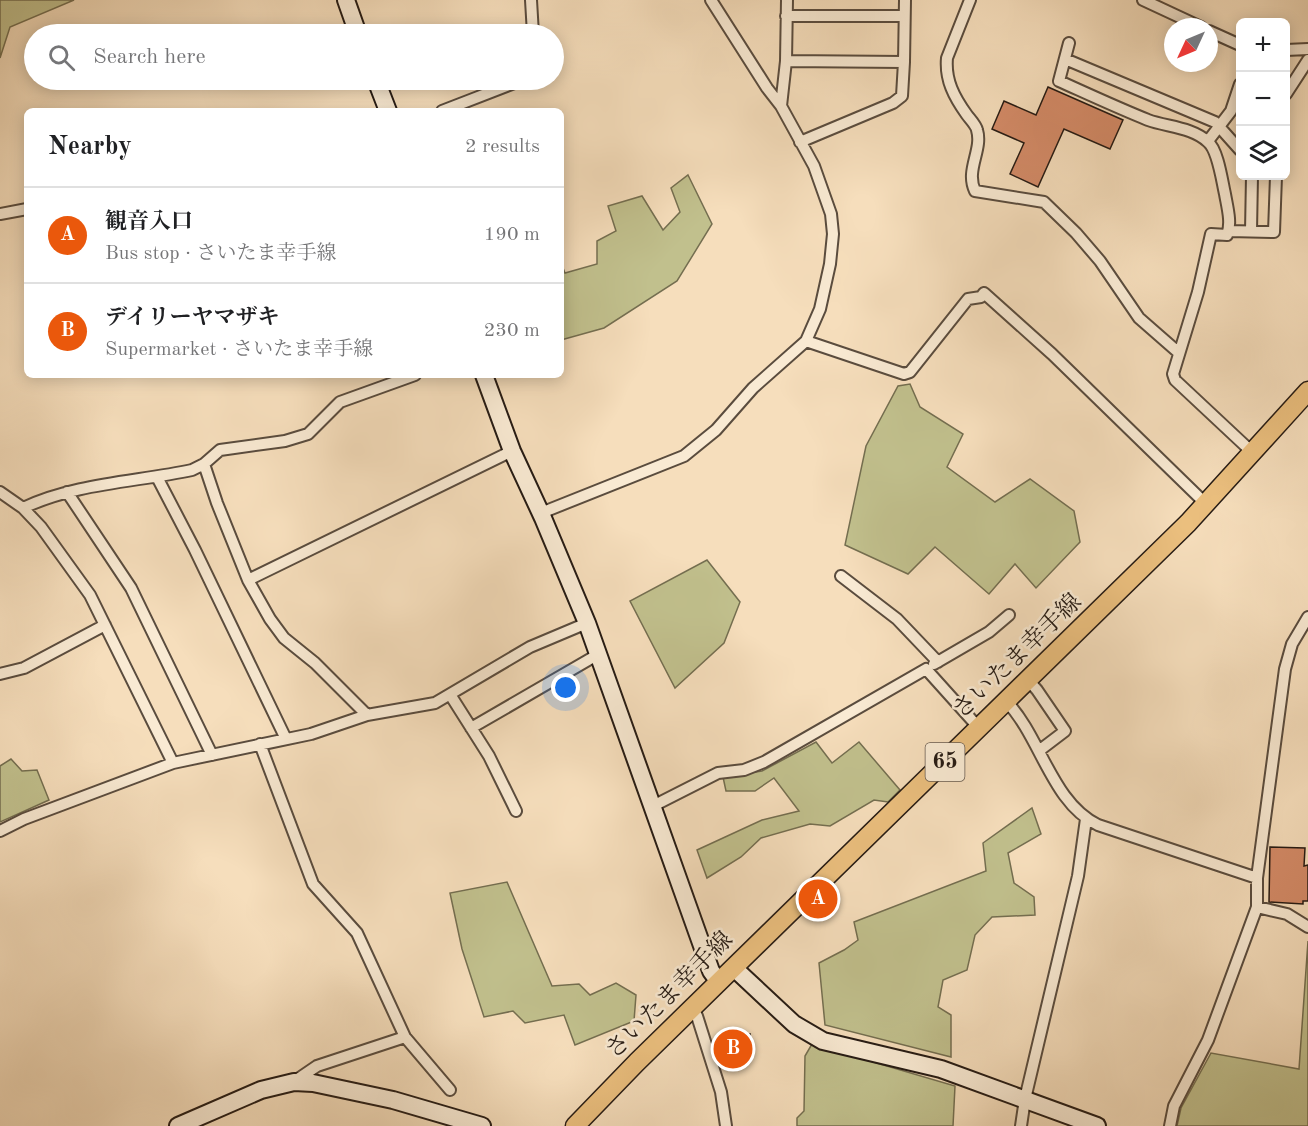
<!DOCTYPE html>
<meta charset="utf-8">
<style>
:root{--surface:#fff;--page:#f2f2f2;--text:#202124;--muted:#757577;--line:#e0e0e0;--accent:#ea580c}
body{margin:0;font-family:"Old Standard TT","Noto Serif JP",serif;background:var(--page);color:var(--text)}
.controls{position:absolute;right:18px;top:18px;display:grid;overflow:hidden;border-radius:9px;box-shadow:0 3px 15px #0003}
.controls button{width:54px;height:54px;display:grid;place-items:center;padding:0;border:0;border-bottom:2px solid var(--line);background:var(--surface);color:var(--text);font:30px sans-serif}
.compass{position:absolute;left:1164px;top:18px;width:54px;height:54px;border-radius:50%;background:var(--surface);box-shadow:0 3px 15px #0003;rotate:226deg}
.you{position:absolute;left:566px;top:688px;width:21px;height:21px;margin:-15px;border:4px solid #fff;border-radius:50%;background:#1a73e8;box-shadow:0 0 0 9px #1a73e833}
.badge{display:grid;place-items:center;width:39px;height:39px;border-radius:50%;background:var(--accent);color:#fff;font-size:20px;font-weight:700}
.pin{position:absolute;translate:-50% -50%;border:3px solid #fff;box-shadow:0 2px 6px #0006}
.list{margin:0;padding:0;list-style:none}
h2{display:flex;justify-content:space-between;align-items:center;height:78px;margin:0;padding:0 24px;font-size:26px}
h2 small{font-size:20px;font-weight:400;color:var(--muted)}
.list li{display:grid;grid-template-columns:39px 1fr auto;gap:18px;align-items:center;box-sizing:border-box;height:96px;padding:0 24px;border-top:2px solid var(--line)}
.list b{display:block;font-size:22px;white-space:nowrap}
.list p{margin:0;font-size:20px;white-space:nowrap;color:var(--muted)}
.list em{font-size:20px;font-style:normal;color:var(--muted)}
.icon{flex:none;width:33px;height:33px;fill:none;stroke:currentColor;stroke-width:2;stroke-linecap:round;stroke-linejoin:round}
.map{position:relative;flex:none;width:1308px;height:1126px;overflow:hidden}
.search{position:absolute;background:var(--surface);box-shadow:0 3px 15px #0003;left:24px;top:24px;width:540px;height:66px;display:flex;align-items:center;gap:15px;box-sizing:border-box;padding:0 21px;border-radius:33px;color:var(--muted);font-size:22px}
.panel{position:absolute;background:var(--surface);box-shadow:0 3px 15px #0003;left:24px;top:108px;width:540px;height:270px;border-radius:9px}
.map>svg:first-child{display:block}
</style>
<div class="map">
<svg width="1308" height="1126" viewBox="0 0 1308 1126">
<rect width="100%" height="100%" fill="#f6debc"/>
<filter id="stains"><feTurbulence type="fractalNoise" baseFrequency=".00333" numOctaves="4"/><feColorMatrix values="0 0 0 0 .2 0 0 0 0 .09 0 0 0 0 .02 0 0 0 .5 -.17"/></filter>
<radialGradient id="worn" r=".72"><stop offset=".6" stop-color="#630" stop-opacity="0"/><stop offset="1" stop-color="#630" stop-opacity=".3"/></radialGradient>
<path fill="#c1c08d" stroke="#746e50" stroke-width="1.5" d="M0 0H74L10 27 0 58Z
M688 175 712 224 677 281 604 328 561 340V263L565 273 597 264V241L616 231 608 206 642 196 663 230 680 212 671 188Z
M910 384 920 407 963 434 947 467 995 502 1030 479 1074 511 1080 542 1036 588 1015 564 989 594 935 547 908 574 845 545 866 446 898 386Z
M707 560 740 602 724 643 675 688 630 601Z
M816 742 832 763 859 742 900 790 888 802 874 800 830 826 810 824 761 838 741 857 707 878 697 850 762 820 799 811 774 778 755 791H726L723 777 762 771Z
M11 759 22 771 37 770 49 800 0 822V766Z
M1032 808 1041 834 1008 853 1014 883 1034 897 1035 915 992 917 975 935 967 970 943 980 938 1007 951 1015V1057L825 1025 819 963 844 950 858 940 854 922 986 871 983 843Z
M507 882 552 986 579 984 590 995 616 983 636 995 634 1021 575 1045 564 1015 525 1023 513 1011 484 1017 462 949 450 893Z
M1308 941V1126H1177L1181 1108 1211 1053 1299 1069Z
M812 1044 955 1086 953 1126H797V1118L804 1111 805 1056Z"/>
<path fill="#d48b68" stroke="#261b14" stroke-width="1.5" d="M1048 87 1123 120 1110 149 1064 129 1038 187 1010 174 1024 143 992 129 1004 101 1036 115Z
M1270 847 1305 848 1304 866 1308 865V901H1303V904L1269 902Z
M750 1034 752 1056 719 1062 713 1042Z"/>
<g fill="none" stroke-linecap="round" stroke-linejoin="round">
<defs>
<path id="street" d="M531 0 533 34
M970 0 947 58C945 80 954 97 967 115 970 119 976 125 977 130 983 150 965 170 975 191L1044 202 1076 233 1100 261 1139 318 1179 353
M1143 0 1201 27
M786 16H904
M1209 31 1240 45
M1069 43 1059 81C1088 94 1118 108 1148 120 1167 127 1192 127 1208 142 1218 150 1222 181 1225 194 1227 206 1232 223 1227 235L1211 234 1198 292 1173 374 1175 380 1253 453
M1286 50 1308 49
M1065 59 1215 122 1240 150
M786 61 904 62
M1286 94 1308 60
M781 106 786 61 787 0
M442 111 522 80
M1208 141 1231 111 1240 84
M800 142 893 103 902 96 904 62 905 0
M0 214 27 209
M1229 231 1274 232 1276 176
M1251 231 1252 176
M806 341 904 374 910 372 968 299 981 297 984 293 1052 354 1206 504
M204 464 217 503 248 580 270 619 284 638 315 663 367 715
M157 477 195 550 286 739
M0 492 23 508 41 527 90 595 173 763
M67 492 131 588 212 755
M23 508C76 483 136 482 192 470L204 464 220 450 285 441 308 434 340 402 415 375
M541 513 684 456 716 430 753 388 806 341 820 309 830 264 833 234 831 214 814 166 781 106 767 88 711 0
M841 576 897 619 938 662
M248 580 512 451
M934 664 989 632 1009 615
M0 674 24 668 105 625
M1029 681 1037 690 1065 731 1040 750
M451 696 489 756 516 811
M1007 702C1041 738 1052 803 1098 825L1257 878
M471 728 597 655
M260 744 313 884 357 933 405 1037
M651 807 718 773 744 770 764 762 926 669 979 728
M0 831 24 819 173 763 311 734 367 715 435 703 530 647 587 623
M1257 907 1287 914 1308 927
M692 1009 697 1016 721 1092 726 1126
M295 1081 317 1066 405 1037 450 1090
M1021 1126 1025 1099 1078 876 1086 819
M1170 1126 1174 1106 1208 1040 1257 907V878L1285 669 1292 644 1308 617"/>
<path id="secondary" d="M346 0 358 34
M376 80 388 111
M484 375 512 451 543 518 587 623 711 971 719 982
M734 968 794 1024 823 1041 941 1069 1097 1126
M178 1126 261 1090 294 1082 313 1083 393 1100 482 1126"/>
<path id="primary" d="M575 1126 637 1062 1188 523 1308 391"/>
</defs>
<use href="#street" stroke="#5a4c3e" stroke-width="14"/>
<use href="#secondary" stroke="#261b14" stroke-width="20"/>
<use href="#primary" stroke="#261b14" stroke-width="21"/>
<use href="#street" stroke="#f9ead3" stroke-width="10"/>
<use href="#secondary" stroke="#f9ead3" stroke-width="16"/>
<use href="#primary" stroke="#ebbf7e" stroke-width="18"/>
</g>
<g text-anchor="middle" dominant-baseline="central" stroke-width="5" stroke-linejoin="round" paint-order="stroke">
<rect fill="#f9ead3" stroke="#65594d" stroke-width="1.5" x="925.5" y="743" width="39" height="38" rx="4.5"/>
<g font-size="22" font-weight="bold" fill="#261b14">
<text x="945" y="762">65</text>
</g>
<g font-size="24" fill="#261b14" stroke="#f9ead3">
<text transform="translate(1018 657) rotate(-44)">さいたま幸手線</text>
<text transform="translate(670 996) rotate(-45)">さいたま幸手線</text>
</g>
</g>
<rect width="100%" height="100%" filter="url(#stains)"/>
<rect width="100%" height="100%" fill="url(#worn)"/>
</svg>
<div class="controls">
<button>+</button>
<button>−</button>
<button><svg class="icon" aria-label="layers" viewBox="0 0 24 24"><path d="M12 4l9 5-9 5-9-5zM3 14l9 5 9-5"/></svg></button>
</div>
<svg class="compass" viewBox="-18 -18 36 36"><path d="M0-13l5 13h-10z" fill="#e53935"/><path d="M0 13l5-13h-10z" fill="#757577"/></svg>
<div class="you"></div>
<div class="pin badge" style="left:818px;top:899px">A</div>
<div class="pin badge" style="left:733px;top:1049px">B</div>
<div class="search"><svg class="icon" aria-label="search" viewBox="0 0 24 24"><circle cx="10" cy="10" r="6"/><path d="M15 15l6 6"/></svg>Search here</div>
<section class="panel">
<h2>Nearby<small>2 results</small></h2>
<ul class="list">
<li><span class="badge">A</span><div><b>観音入口</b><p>Bus stop · さいたま幸手線</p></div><em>190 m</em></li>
<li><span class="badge">B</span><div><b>デイリーヤマザキ</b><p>Supermarket · さいたま幸手線</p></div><em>230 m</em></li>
</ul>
</section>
</div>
